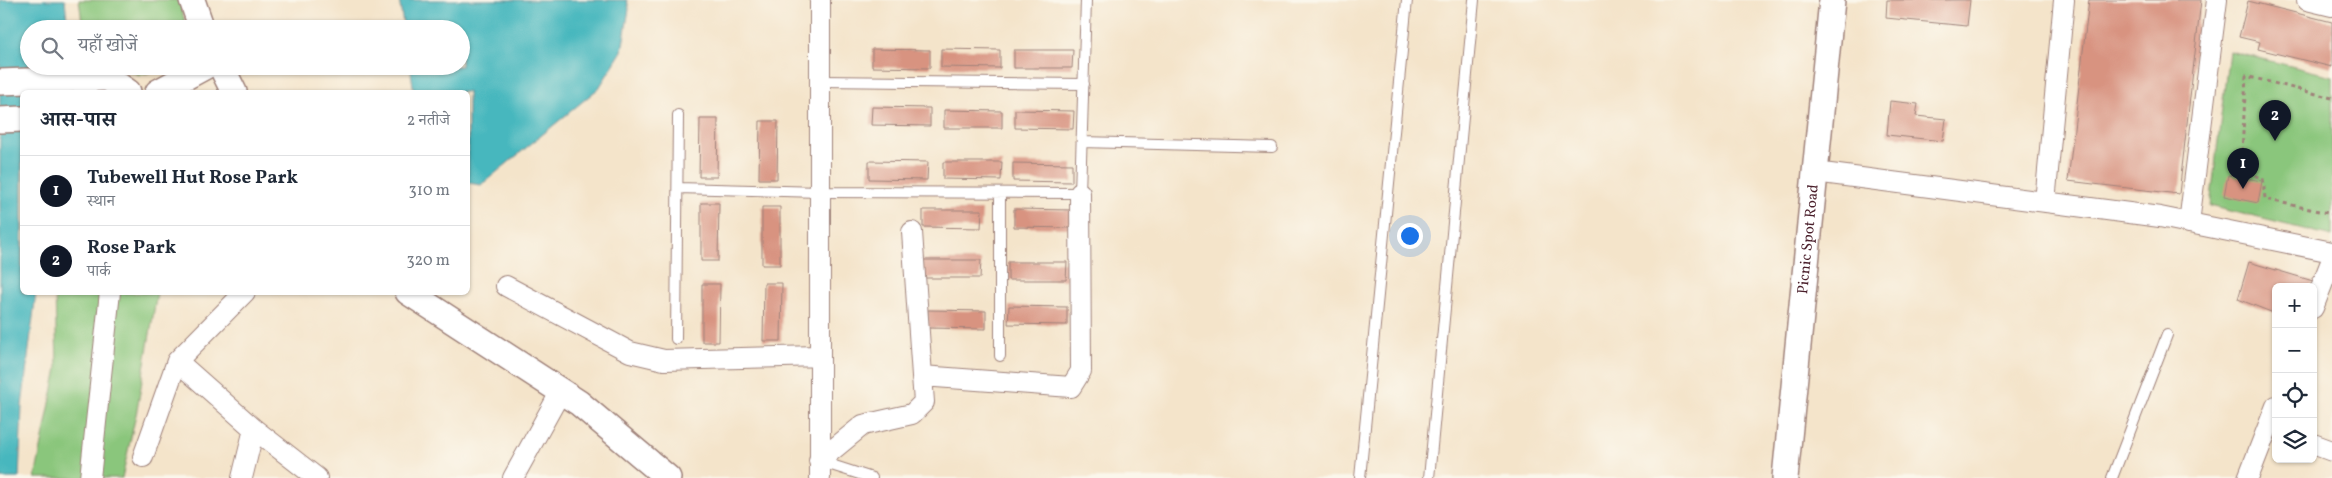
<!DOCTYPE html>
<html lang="hi">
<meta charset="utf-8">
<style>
:root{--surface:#fff;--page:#f6f6f7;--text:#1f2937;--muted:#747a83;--line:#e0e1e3;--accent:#111827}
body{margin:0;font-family:Vollkorn,"Noto Serif Devanagari",serif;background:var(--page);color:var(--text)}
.controls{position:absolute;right:15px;bottom:15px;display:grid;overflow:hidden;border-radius:8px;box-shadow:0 1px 4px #0004}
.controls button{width:45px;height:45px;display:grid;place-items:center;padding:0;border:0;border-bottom:1px solid var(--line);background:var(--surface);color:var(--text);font:25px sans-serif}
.you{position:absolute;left:1409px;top:235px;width:18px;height:18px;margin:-12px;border:4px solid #fff;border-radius:50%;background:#1a73e8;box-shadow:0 0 0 8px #1a73e833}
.badge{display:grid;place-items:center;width:32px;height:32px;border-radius:50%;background:var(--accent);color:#fff;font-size:16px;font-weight:700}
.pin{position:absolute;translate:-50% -41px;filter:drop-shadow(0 1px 2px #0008)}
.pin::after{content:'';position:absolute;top:26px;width:18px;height:15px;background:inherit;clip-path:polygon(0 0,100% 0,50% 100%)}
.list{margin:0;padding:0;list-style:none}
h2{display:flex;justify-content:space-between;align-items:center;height:65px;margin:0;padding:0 20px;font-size:21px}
h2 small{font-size:16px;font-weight:400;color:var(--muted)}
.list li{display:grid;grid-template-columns:32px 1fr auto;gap:15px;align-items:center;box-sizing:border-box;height:70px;padding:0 20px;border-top:1px solid var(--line)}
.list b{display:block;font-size:19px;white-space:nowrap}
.list p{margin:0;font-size:16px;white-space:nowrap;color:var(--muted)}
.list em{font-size:16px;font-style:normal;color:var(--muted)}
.icon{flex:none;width:28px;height:28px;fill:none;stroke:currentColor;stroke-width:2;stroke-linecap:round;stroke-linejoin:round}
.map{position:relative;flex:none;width:2332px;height:478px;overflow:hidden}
.search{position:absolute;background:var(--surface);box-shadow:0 1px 4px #0004;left:20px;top:20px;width:450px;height:55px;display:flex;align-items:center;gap:12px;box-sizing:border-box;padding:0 18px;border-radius:28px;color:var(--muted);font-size:19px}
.panel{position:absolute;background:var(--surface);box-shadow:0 1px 4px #0004;left:20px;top:90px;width:450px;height:205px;border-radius:8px}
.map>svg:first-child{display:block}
</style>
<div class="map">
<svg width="2332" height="478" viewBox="0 0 2332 478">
<rect width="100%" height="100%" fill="#fbf7ec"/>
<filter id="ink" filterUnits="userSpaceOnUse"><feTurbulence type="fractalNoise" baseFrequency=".02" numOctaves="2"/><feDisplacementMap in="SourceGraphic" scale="10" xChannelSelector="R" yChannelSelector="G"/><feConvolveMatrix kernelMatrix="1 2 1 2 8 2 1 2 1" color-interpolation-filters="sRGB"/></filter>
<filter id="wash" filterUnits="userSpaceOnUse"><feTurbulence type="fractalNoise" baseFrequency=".0096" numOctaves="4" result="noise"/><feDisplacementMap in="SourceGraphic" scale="20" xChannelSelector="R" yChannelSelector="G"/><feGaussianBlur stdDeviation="1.12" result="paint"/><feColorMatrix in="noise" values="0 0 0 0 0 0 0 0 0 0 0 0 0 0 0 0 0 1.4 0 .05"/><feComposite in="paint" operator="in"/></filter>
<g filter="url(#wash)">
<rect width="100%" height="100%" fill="#f4e4ca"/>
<path fill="#8ac67b" stroke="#6a7253" d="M79 0H179L187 29H83Z
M2229 51 2332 76V236L2210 206Z
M114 66H175L140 75Z
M55 293H157L137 410 122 478H35L57 368Z"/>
<path fill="#47b7be" stroke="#486b74" d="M0 0H65L68 29H29V66H72L67 92H22V292L36 293 22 406 19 478H0Z
M399 0H627L629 9 622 51 599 88 481 185 468 183V92H414L410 66H461V29H404Z"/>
<g id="blocks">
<path fill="#d89380" d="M1887 0H1970L1967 26 1886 18Z
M2089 0H2201L2179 194 2068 181Z
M2248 1 2332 22V67L2258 49 2260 42 2239 37Z
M872 49 930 50V68L872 67Z
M941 49 1000 50V68L941 67Z
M1014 50H1073L1072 68H1014Z
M1890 101 1918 104 1916 116 1946 119 1943 141 1887 135Z
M872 107 930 108V126L871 125Z
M944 110 1002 111V128H944Z
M1015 110 1074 111 1073 129 1015 128Z
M700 119H718L717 177H699Z
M760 121H778L777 179H759Z
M869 161 928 162 927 180 869 179Z
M943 162H1002L1001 180 943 179Z
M1013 163 1072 164V182L1013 181Z
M2228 175 2262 181 2258 203 2224 196Z
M701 203H719L718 261H701Z
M762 207H780V265H762Z
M1014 209 1072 210V228L1014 227Z
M923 210H982L981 228 923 227Z
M922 260H981L980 278H922Z
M1008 262H1067L1066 280H1008Z
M2249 262 2313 281 2311 287H2276V314L2238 299Z
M764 283H782L781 341H763Z
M702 284H720L719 342H702Z
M1009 306 1067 307V325L1008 324Z
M928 310 986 311V329L928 328Z"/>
</g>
</g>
<g filter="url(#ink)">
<use href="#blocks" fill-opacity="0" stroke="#9f827a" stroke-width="1"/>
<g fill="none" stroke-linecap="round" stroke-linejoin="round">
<defs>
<path id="service" d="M820 81 1084 84
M1082 142 1272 147
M678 188 820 192 1080 193 1086 0
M1000 194V356
M676 339 678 115
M819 461 872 478
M1360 478 1407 0
M1429 478 1474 0
M2112 478 2167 335"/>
<path id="minor" d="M820 0V478
M2307 0 2332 6
M1815 172 2160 217 2332 252
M2045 202 2064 0
M2189 223 2217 0
M912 232 922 376 1071 387 1081 371 1080 193
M506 286 630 352 664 360 819 356
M2313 308 2332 259
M177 361 254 429 317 478
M2313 444 2332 451
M143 457 177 361 245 292
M819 461 863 425 912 414 924 402 922 376
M90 478 110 292
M242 478 254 429
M513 478 561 391
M2248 478 2276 406"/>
<g id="tertiary">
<path d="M192 0 202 29"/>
<path d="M221 66 234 92"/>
<path d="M0 82 108 78 128 92"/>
<path d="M158 92 206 66"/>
<path d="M0 120 22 119"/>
<path d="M408 292 579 403 668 478"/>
<path id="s1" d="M1785 478 1832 0"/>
</g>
</defs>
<use href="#service" stroke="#9f827a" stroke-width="12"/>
<use href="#minor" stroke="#9f827a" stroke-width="22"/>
<use href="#tertiary" stroke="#9f827a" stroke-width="28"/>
<path stroke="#9f827a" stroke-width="3" stroke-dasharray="4 4" stroke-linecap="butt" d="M2332 98 2246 76 2241 172 2263 178 2265 199 2332 214"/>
<use href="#service" stroke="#fff" stroke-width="10"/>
<use href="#minor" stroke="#fff" stroke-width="20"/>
<use href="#tertiary" stroke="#fff" stroke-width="25"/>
</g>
</g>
<g text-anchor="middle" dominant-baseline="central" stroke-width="4.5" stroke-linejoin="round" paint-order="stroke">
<g font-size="15" fill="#4a1f2b" stroke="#fbf7ec">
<text stroke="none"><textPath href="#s1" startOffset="240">Picnic Spot Road</textPath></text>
</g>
</g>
</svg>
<div class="controls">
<button>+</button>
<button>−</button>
<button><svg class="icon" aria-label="locate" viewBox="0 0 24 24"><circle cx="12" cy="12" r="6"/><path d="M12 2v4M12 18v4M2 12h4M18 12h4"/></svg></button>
<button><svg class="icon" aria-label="layers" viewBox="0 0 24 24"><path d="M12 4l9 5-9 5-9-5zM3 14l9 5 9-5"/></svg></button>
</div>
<div class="you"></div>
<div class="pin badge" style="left:2243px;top:189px">1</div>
<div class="pin badge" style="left:2275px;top:141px">2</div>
<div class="search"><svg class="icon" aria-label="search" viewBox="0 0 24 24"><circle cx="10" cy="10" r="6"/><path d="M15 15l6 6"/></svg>यहाँ खोजें</div>
<section class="panel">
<h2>आस-पास<small>2 नतीजे</small></h2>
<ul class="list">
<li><span class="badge">1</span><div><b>Tubewell Hut Rose Park</b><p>स्थान</p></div><em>310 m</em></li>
<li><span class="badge">2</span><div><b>Rose Park</b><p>पार्क</p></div><em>320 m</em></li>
</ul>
</section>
</div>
